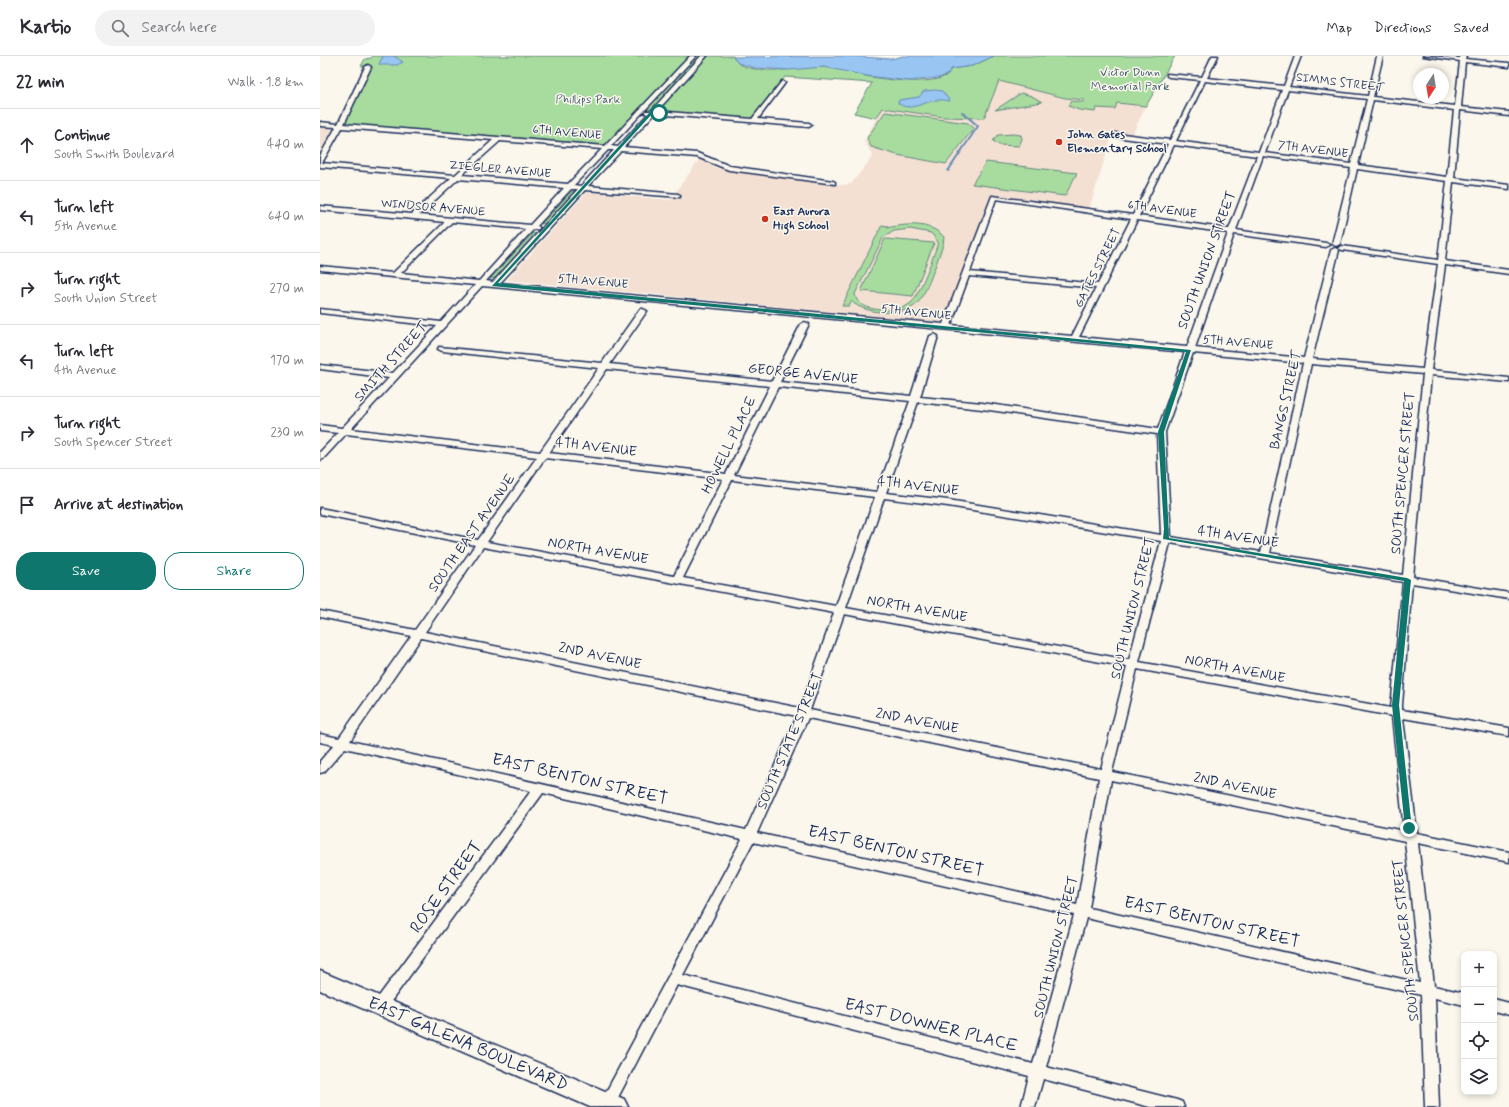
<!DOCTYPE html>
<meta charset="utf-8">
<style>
:root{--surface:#fff;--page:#f2f2f3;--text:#2b2b33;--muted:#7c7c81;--line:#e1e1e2;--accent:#0f766e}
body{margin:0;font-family:Mynerve,sans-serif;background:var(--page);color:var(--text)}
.controls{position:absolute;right:12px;bottom:12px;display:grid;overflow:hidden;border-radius:8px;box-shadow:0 2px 6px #0003}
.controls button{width:36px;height:36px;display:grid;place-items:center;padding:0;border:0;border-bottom:1px solid var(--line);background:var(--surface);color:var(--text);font:20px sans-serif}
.compass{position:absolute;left:1093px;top:12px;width:36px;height:36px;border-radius:50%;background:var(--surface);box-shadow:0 2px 6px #0003;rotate:192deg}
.stop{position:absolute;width:12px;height:12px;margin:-9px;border:3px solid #0f766e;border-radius:50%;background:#fff}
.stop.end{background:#0f766e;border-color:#fff;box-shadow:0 1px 4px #0008}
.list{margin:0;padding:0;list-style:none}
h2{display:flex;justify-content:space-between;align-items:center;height:52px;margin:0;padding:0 16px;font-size:17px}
h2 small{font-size:13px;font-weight:400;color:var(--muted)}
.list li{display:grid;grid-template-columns:26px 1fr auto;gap:12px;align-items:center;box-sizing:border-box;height:72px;padding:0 16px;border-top:1px solid var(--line)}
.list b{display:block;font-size:15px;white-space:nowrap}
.list p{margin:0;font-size:13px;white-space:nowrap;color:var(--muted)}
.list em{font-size:13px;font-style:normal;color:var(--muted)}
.actions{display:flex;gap:8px;padding:12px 16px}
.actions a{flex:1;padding:9px 0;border:1px solid var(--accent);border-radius:16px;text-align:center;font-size:14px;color:var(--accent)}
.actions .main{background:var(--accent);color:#fff}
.icon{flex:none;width:22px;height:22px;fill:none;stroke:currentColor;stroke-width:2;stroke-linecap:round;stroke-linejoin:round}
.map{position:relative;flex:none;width:1189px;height:1051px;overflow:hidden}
header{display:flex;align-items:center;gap:24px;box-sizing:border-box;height:56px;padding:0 20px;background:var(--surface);border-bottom:1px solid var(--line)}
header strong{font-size:19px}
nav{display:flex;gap:22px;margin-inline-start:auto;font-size:14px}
.search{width:280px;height:36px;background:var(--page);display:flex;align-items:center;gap:10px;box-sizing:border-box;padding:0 14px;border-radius:22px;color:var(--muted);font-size:15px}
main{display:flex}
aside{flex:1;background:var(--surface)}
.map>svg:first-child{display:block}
</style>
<header>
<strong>Kartio</strong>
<div class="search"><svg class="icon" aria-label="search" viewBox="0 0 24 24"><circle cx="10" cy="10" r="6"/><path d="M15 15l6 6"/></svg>Search here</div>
<nav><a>Map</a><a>Directions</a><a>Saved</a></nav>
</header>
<main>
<aside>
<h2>22 min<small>Walk · 1.8 km</small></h2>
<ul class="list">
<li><svg class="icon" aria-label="ahead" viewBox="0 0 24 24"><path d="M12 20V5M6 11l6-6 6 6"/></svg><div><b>Continue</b><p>South Smith Boulevard</p></div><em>440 m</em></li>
<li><svg class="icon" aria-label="left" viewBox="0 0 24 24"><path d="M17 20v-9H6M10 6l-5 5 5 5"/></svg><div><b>Turn left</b><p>5th Avenue</p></div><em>640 m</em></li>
<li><svg class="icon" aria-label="right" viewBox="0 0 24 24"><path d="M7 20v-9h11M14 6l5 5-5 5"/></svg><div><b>Turn right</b><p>South Union Street</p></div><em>270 m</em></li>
<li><svg class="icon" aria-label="left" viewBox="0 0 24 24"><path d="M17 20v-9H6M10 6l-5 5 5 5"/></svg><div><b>Turn left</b><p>4th Avenue</p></div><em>170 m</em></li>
<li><svg class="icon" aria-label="right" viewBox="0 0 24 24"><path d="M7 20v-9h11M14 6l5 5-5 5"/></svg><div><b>Turn right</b><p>South Spencer Street</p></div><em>230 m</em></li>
<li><svg class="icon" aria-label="arrive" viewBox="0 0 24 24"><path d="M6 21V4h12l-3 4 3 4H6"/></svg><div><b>Arrive at destination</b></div></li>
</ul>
<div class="actions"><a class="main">Save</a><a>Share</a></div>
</aside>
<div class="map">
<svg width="1189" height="1051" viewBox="0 0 1189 1051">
<rect width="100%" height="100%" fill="#fbf7ec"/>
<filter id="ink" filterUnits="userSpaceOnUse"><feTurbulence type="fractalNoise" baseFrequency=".025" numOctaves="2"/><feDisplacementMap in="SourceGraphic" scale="8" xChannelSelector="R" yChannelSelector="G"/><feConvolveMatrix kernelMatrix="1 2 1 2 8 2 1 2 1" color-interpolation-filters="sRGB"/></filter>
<g filter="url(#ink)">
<path fill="#f3e0d3" d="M679 25 745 42 826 50 812 79 793 77 769 153 673 140 654 184 624 267 187 224 267 136 350 144 381 101 395 112 520 129 531 128 553 100 544 85 562 52 623 61 663 62Z
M0 69 14 71 2 93H0Z"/>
<path fill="#a8dc9e" stroke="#62867e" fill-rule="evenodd" d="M53 0H413C422 24 487 10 505 11 517 12 529 16 541 19 557 23 616 31 628 18 629 16 630 14 631 13L652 10 674 0H855L826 50 797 47 795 53 776 52 775 56 759 54 748 50 751 45 763 46 765 44 745 42 679 25 664 62 623 61 563 52 556 62 534 57 552 27 465 21 438 56 431 62 320 54 288 88 284 89 24 68 50 10H41L45 3 51 2Z
M701 37 712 40 722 46 675 54Z
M565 56 648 67 654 72 626 108 577 99 551 91 547 82Z
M693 78 701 79 702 83 699 90 679 89 673 85 678 79Z
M666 106 757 117 745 140 652 128Z
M252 135 255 136 226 167 221 168Z
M562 169 568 170 567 172C585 168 610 165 624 181L623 189C616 207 610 228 600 244 589 262 545 259 531 245L529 250H522ZM590 173 611 177 618 186C616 195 598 241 592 246 582 255 563 256 550 252 543 250 536 246 535 238L563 182 574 175Z
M213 177 216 178 175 222 170 223Z
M565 183 614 187 593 240 541 235Z"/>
<path fill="#98c5f2" stroke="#6689b7" d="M63 0H74L83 6 77 9H60L59 8Z
M529 0 571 3 583 0H674L652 10 631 13 628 18 619 22 589 25 547 20 504 11 469 14 435 12 418 7 413 1Z
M615 34 622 35 630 45C626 45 622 43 617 44 606 45 589 57 578 47L579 44 599 41 604 35Z"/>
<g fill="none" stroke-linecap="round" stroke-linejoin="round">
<path stroke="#6689b7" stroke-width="2" d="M628 115 658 70 642 56"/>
<defs>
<path id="minor" d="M370 0H376L291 90 298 91 328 58 325 57V55H331L381 0H387L337 55 432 63 462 25 465 27 438 63 489 67 492 69 489 71 334 58 304 91 377 97 410 110 513 125 515 126V128L409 114 377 101 301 95 268 130 358 138 360 139V141L265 134 180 227 623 268 672 140 813 159 848 88 795 81 792 79 795 77 850 84 880 24 849 21 847 20V18L882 21 892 0H898L887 22 964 30 975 0H981L969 31 1048 40 1057 0H1063L1053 41 1135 50 1140 5 1103 0 1140 2V0H1146L1145 3 1189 7V11L1145 6 1141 51 1189 56V60L1140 54 1134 122 1189 129V133L1133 126 1125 205 1189 214V218L1125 209 1111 314 1189 322V326L1111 319 1093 521 1189 537V543L1092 527 1082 649V654L1189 672V680L1083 662 1097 777 1189 796V806L1098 787 1114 930 1144 937V949L1115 942 1119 1051H1105L1101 939 766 862 726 1011 857 1044 862 1046 864 1051H830L723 1023 715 1051H701L709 1020 357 929 293 1051H278L422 783 223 737 64 955 59 957 54 955 52 951 54 947 211 735 25 692 4 716 0 717V705L14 689 0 686V678L19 682 91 580 0 561V555L95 574 155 489 0 458V452L158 484 217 401 26 378 3 403 0 404V396L18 377 0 375V369L22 372 69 322 0 313V309L73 317 117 270 0 257V253L121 266 155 229 0 214V210L73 217 125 166 0 154V150L92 158 131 122 0 111V100L16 71 0 70V66L18 68 45 11 48 9 51 11 24 68 285 90ZM885 25 962 34 939 96 856 85ZM968 34 1047 43 1031 108 945 97ZM1053 44 1134 54 1127 121 1038 109ZM22 72 173 84 135 119 2 107ZM180 85 282 93 248 128 142 119ZM854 89 937 100 909 173 819 160ZM288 94H294L261 130 254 129ZM943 100 1031 112 1012 188 1016 190 1020 188 1037 113 1127 125 1118 204 1022 190 1018 192 1022 194 1118 208 1103 313 992 303 1019 194 1015 192 1011 194 984 302 875 292 914 178 1006 191 1010 189 1006 187 916 174ZM138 123 244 132 210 169 99 159ZM251 133H258L173 226 166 225 213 174 219 173V171L217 170ZM676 143 811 163 778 228 650 216ZM817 164 908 177 867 291 759 281ZM132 166 206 173 159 225 81 217ZM649 220 776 232 752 280 631 269ZM162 230 865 296 838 373 662 347 600 341 618 280 614 278 610 280 591 340 460 326 489 268 485 266 481 268 452 325 290 308 327 255 323 253H320L282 307 119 291 118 293 122 295 279 312 220 396 31 373ZM873 297 983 307 941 496 851 481 845 376ZM991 308 1103 318 1083 519 950 497ZM287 313 450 330 406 418 229 397ZM458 331 590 345 557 436 414 419ZM598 346 662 353 837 378 841 479 628 444 566 437ZM225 402 403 423 354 520 167 486ZM412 424 555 441 516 550 363 522ZM564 442 628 450 841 485 809 604 526 552ZM850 487 1083 526 1071 652 819 606ZM163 491 514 557 480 652 105 576ZM524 558 807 611 781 713 490 654ZM101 582 477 660 426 774 30 685ZM817 613 1072 660 1084 775 792 716ZM488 662 779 722 757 849 437 777ZM791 724 1085 785 1100 927 769 852ZM433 786 754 859 713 1008 363 919Z
M1174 943 1189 947V959L1174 955Z"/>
<path id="primary" d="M0 915 304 1043 308 1051H270L0 934Z"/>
</defs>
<use href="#minor" stroke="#1b2f5e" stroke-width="3"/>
<use href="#primary" stroke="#1b2f5e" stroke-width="3"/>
<use href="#minor" fill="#fbf7ec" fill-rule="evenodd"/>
<use href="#primary" fill="#fbf7ec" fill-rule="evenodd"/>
</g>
</g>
<path fill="#0f766e" d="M330 56 341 57 332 58 178 227 871 294 844 376 849 482 1087 522 1091 524 1079 649 1092 774 1089 775 1085 772 1072 649 1084 525 843 483 844 473 838 376 866 296 172 230Z"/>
<g fill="#c8321e" stroke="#fbf7ec" stroke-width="1.5">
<circle cx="739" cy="86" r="4"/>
<circle cx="445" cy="163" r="4"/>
</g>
<g text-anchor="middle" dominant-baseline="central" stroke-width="3" stroke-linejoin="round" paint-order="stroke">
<g font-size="12" fill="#3e5a6e" stroke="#fbf7ec">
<text x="810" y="17">Victor Dunn<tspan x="810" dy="14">Memorial Park</tspan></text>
<text x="268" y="44">Phillips Park</text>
</g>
<g font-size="12" fill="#1b2f5e" stroke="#fbf7ec">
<text transform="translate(1020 27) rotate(7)">SIMMS STREET</text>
<text transform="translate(247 77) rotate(5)">6TH AVENUE</text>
<text transform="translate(993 94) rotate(7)">7TH AVENUE</text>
<text transform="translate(180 114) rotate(5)">ZIEGLER AVENUE</text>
<text transform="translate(113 152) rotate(5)">WINDSOR AVENUE</text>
<text transform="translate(842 154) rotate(8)">6TH AVENUE</text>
<text transform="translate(778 212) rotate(-63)">GATES STREET</text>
<text transform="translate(273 226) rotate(5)">5TH AVENUE</text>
<text transform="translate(596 257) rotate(6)">5TH AVENUE</text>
<text transform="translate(918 287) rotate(5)">5TH AVENUE</text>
</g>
<g font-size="12" font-weight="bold" fill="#1b2f5e" stroke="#fbf7ec" text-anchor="start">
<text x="747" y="79">John Gates<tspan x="747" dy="14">Elementary School</tspan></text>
<text x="453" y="156">East Aurora<tspan x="453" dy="14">High School</tspan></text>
</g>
<g font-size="14" fill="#1b2f5e" stroke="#fbf7ec">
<text transform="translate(887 204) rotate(-70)">SOUTH UNION STREET</text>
<text transform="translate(71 306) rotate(-48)">SMITH STREET</text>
<text transform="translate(483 318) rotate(6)">GEORGE AVENUE</text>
<text transform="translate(966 344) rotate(-77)">BANGS STREET</text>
<text transform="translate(409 389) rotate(-64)">HOWELL PLACE</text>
<text transform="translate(276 391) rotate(7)">4TH AVENUE</text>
<text transform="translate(1083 417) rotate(-85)">SOUTH SPENCER STREET</text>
<text transform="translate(598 430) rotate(7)">4TH AVENUE</text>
<text transform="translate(152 477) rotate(-55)">SOUTH EAST AVENUE</text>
<text transform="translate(918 481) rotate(9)">4TH AVENUE</text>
<text transform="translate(278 495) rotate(10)">NORTH AVENUE</text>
<text transform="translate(813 552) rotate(-76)">SOUTH UNION STREET</text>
<text transform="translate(597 553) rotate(10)">NORTH AVENUE</text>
<text transform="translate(280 600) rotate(12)">2ND AVENUE</text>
<text transform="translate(915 613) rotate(11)">NORTH AVENUE</text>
<text transform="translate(597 665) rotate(11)">2ND AVENUE</text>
<text transform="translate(470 685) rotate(-67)">SOUTH STATE STREET</text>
<text transform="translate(915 730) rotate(12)">2ND AVENUE</text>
<text transform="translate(1086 884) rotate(-96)">SOUTH SPENCER STREET</text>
<text transform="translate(736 891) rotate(-76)">SOUTH UNION STREET</text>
</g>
<g font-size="17" fill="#1b2f5e" stroke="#fbf7ec">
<text transform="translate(260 723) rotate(13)">EAST BENTON STREET</text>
<text transform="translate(576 795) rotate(13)">EAST BENTON STREET</text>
<text transform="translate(126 831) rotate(-54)">ROSE STREET</text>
<text transform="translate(892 866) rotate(13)">EAST BENTON STREET</text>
<text transform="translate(611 969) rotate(14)">EAST DOWNER PLACE</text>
<text transform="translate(148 988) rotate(23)">EAST GALENA BOULEVARD</text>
</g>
</g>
</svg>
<div class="controls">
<button>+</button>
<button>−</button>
<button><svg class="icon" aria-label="locate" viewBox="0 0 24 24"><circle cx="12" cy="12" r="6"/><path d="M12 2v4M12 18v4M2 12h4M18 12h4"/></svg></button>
<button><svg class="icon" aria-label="layers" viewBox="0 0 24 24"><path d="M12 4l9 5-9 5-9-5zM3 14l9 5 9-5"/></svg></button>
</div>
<svg class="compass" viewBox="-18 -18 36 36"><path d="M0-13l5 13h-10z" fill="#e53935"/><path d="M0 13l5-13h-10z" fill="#7c7c81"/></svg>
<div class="stop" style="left:339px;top:57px"></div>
<div class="stop end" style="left:1089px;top:772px"></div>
</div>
</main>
